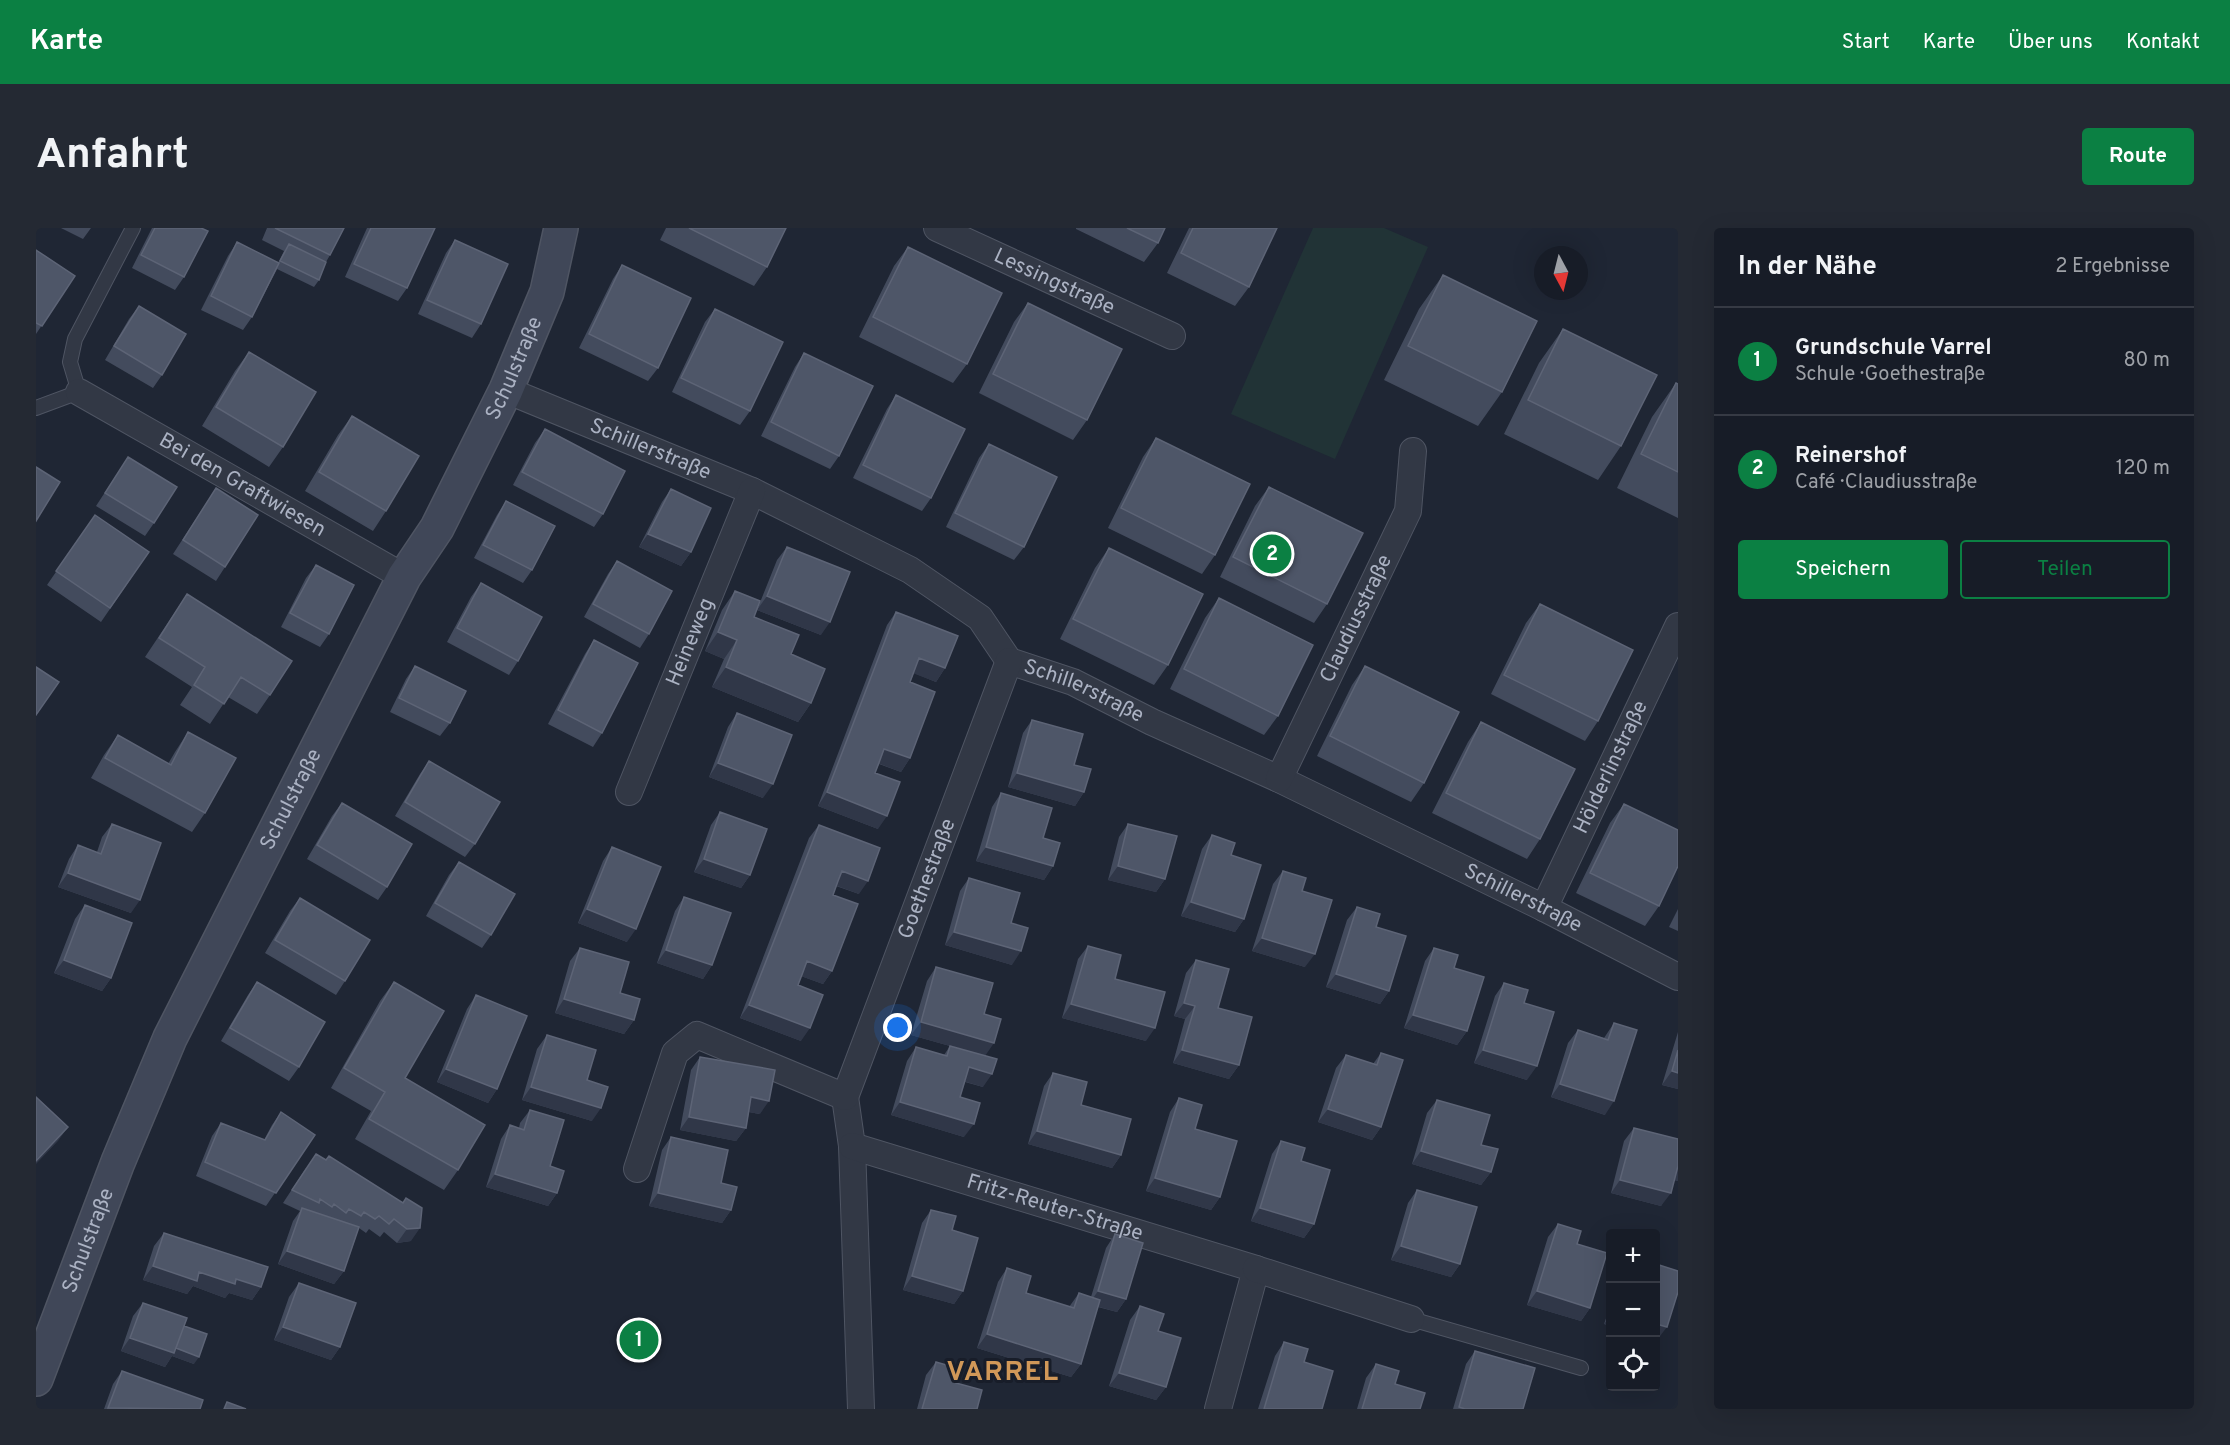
<!DOCTYPE html>
<html lang="de">
<meta charset="utf-8">
<style>
:root{--surface:#171c27;--page:#242933;--text:#f1f3f6;--muted:#9ea1a7;--line:#363a44;--accent:#0b8043}
body{margin:0;font-family:Overpass,sans-serif;background:var(--page);color:var(--text)}
.controls{position:absolute;right:18px;bottom:18px;display:grid;overflow:hidden;border-radius:6px;box-shadow:0 6px 24px #0002}
.controls button{width:54px;height:54px;display:grid;place-items:center;padding:0;border:0;border-bottom:2px solid var(--line);background:var(--surface);color:var(--text);font:30px sans-serif}
.compass{position:absolute;left:1498px;top:18px;width:54px;height:54px;border-radius:50%;background:var(--surface);box-shadow:0 6px 24px #0002;rotate:173deg}
.you{position:absolute;left:862px;top:800px;width:21px;height:21px;margin:-15px;border:4px solid #fff;border-radius:50%;background:#1a73e8;box-shadow:0 0 0 9px #1a73e833}
.badge{display:grid;place-items:center;width:39px;height:39px;border-radius:50%;background:var(--accent);color:#fff;font-size:20px;font-weight:700}
.pin{position:absolute;translate:-50% -50%;border:3px solid #fff;box-shadow:0 2px 6px #0006}
.list{margin:0;padding:0;list-style:none}
h2{display:flex;justify-content:space-between;align-items:center;height:78px;margin:0;padding:0 24px;font-size:26px}
h2 small{font-size:20px;font-weight:400;color:var(--muted)}
.list li{display:grid;grid-template-columns:39px 1fr auto;gap:18px;align-items:center;box-sizing:border-box;height:108px;padding:0 24px;border-top:2px solid var(--line)}
.list b{display:block;font-size:22px;white-space:nowrap}
.list p{margin:0;font-size:20px;white-space:nowrap;color:var(--muted)}
.list em{font-size:20px;font-style:normal;color:var(--muted)}
.actions{display:flex;gap:12px;padding:18px 24px}
.actions a{flex:1;padding:14px 0;border:2px solid var(--accent);border-radius:6px;text-align:center;font-size:21px;color:var(--accent)}
.actions .main{background:var(--accent);color:#fff}
.icon{flex:none;width:33px;height:33px;fill:none;stroke:currentColor;stroke-width:2;stroke-linecap:round;stroke-linejoin:round}
.map{position:relative;flex:none;width:1642px;height:1181px;overflow:hidden;border-radius:6px}
header{display:flex;align-items:center;gap:36px;box-sizing:border-box;height:84px;padding:0 30px;background:var(--accent);color:#fff}
header strong{font-size:28px}
nav{display:flex;gap:33px;margin-inline-start:auto;font-size:21px}
.intro{display:flex;align-items:center;justify-content:space-between;box-sizing:border-box;height:144px;padding:0 36px}
h1{margin:0;font-size:42px}
.button{padding:15px 27px;border-radius:6px;background:var(--accent);color:#fff;font-size:21px;font-weight:700}
main{display:flex;gap:36px;padding:0 36px}
aside{flex:1;background:var(--surface);border-radius:6px;box-shadow:0 6px 24px #0002}
.map>svg:first-child{display:block}
</style>
<header>
<strong>Karte</strong>
<nav><a>Start</a><a>Karte</a><a>Über uns</a><a>Kontakt</a></nav>
</header>
<div class="intro"><h1>Anfahrt</h1><a class="button">Route</a></div>
<main>
<div class="map">
<svg width="1642" height="1181" viewBox="0 0 1642 1181">
<rect width="100%" height="100%" fill="#1f2634"/>
<path fill="#213336" d="M1277 0H1348L1392 19 1299 231 1195 186Z"/>
<g fill="none" stroke-linecap="round" stroke-linejoin="round">
<defs>
<path id="lane" d="M0 180 43 164 34 134 39 111 97 0
M1375 1091 1545 1140"/>
<g id="street">
<path id="s1" d="M901 0 1136 108"/>
<path id="s2" d="M470 162 716 263 874 342 944 390 973 433 1037 454 1116 494 1243 551 1508 680 1642 749"/>
<path id="s3" d="M43 164 368 349"/>
<path id="s4" d="M1243 551 1372 283 1377 223"/>
<path id="s5" d="M593 564 716 263"/>
<path id="s6" d="M1508 680 1642 398"/>
<path d="M809 869 816 918 825 1181"/>
<path id="s7" d="M816 918 1220 1041 1182 1181"/>
<path id="s8" d="M601 941 639 825 661 807 809 869 973 433"/>
<path d="M1220 1041 1375 1091"/>
</g>
<g id="secondary">
<path id="s9" d="M0 1151 82 934 134 810 368 349 401 300 470 162 511 64 525 0"/>
</g>
</defs>
<use href="#lane" stroke="#4f5563" stroke-width="16"/>
<use href="#street" stroke="#4f5563" stroke-width="28"/>
<use href="#secondary" stroke="#4f5563" stroke-width="36"/>
<use href="#lane" stroke="#323845" stroke-width="14"/>
<use href="#street" stroke="#323845" stroke-width="26"/>
<use href="#secondary" stroke="#404758" stroke-width="33"/>
</g>
<path fill="#434b5d" d="M25 0H55L47 11Z
M116 0H165L148 49 139 62 96 40Z
M231 0H308L294 27 290 34 283 52 278 59 241 41 216 89 207 102 165 82 192 28 201 14 242 35 248 23 226 12Z
M331 0H399L371 60 362 73 309 49Z
M630 0H750L731 39 718 58 624 12Z
M1040 0H1129L1122 15 1108 34 1040 1Z
M1153 0H1241L1213 59 1199 78 1131 45Z
M419 12 445 96 436 110 382 86 410 25Z
M872 19 931 136 917 155 823 109 858 38Z
M0 22 39 48 0 106Z
M586 37 622 140 612 153 543 120 577 51Z
M1407 47 1466 164 1442 198 1348 152 1383 81Z
M992 75 1051 192 1037 212 943 165 978 94Z
M103 78 126 147 117 160 69 132 93 91Z
M679 81 714 183 704 197 636 164 669 94Z
M1527 101 1585 218 1562 252 1468 206 1503 135Z
M213 124 247 219 233 239 166 198 199 143Z
M768 125 803 228 794 241 725 208 759 139Z
M1640 155 1642 156V290L1581 260 1616 189Z
M860 167 895 270 886 283 817 250 851 181Z
M316 188 350 283 337 303 269 263 302 207Z
M509 201 567 286 558 299 477 257 499 215Z
M1120 210 1179 327 1166 346 1072 300 1107 229Z
M953 216 988 319 978 332 910 299 943 230Z
M92 229 118 295 109 308 60 278Z
M1233 259 1291 376 1278 395 1184 349 1219 278Z
M180 260 189 339 180 353 137 326Z
M635 261 655 324 645 338 603 319 626 274Z
M470 273 496 342 487 355 438 330 461 287Z
M59 287 113 324 65 394 11 357Z
M751 319 785 407 721 382 741 332Z
M1073 320 1132 437 1118 457 1024 411 1059 340Z
M581 333 613 406 604 420 548 389 572 346Z
M280 337 293 406 284 419 245 399 270 350Z
M445 355 482 433 473 447 411 414 435 369Z
M699 363 718 389 755 426 775 475 762 494 676 459 688 431 669 423 686 382Z
M151 366 234 467 221 486 192 469 174 496 144 477 156 459 109 429Z
M1183 370 1242 488 1228 507 1134 461 1169 390Z
M1504 376 1562 493 1549 513 1455 466 1490 395Z
M860 384 909 440 900 454 878 445 874 454V530L865 544 843 536 839 545 842 601 782 578 851 397Z
M558 412 566 505 557 519 512 496 549 426Z
M379 438 414 495 404 508 354 484 370 451Z
M1329 438 1388 555 1375 574 1281 528 1316 457Z
M701 485 727 570 673 549 692 499Z
M996 492 1048 564 1039 578 972 559 987 505Z
M1445 494 1504 611 1491 631 1396 585 1432 514Z
M152 504 169 585 156 604 55 550 68 527 82 507 132 536 139 524Z
M393 533 439 616 429 629 359 588 384 546Z
M965 565 1007 610 1017 638 1008 652 940 633 956 579Z
M306 575 351 659 342 672 271 631 296 588Z
M1588 576 1623 678 1609 698 1540 665 1574 595Z
M684 584 714 647 705 660 658 644 675 597Z
M76 596 95 685 22 659 33 631 42 617 61 624 66 609Z
M1092 596 1129 651 1120 664 1072 652 1083 609Z
M783 597 823 666 800 658 797 667 796 743 787 756 765 748 762 757 765 813 704 790 773 610Z
M1176 607 1195 627 1208 691 1199 704 1145 688 1166 621Z
M576 619 591 714 542 695 567 633Z
M423 634 455 707 446 720 390 688 413 647Z
M1247 643 1266 663 1269 739 1216 723 1237 656Z
M933 650 975 695 976 737 909 717 924 663Z
M648 669 676 737 667 751 621 735 639 683Z
M264 670 309 753 300 767 229 725 254 683Z
M49 677 75 750 66 763 18 745 39 691Z
M1321 679 1340 699 1353 763 1344 776 1290 759 1311 692Z
M1642 681V703L1633 699Z
M1052 718 1079 751 1110 813 1026 790 1042 731Z
M544 720 584 765 598 792 588 806 519 785 534 733Z
M1398 720 1418 740 1431 803 1421 817 1368 800 1389 733Z
M1160 732 1203 837 1193 851 1137 835 1149 791 1138 788 1150 745Z
M900 739 948 786 949 828 947 859 929 854 924 869 928 909 855 887 871 833 880 819 908 827 914 818 875 807 891 753Z
M221 754 263 839 253 853 185 813 212 767Z
M358 754 369 850 422 942 408 962 319 911 335 883 295 860 344 773Z
M1468 755 1488 775 1491 852 1438 835 1459 768Z
M440 767 461 861 452 875 401 854 431 781Z
M1578 795 1569 887 1515 869 1532 815 1542 802 1568 810Z
M1642 804V861L1626 857Z
M511 807 551 852 556 893 486 872 501 821Z
M1345 825V899L1336 912 1282 894 1300 840 1310 827 1337 836Z
M664 829 724 886 713 884 710 900 700 913 644 902 655 842Z
M1017 845 1085 927 1076 940 992 916 1008 858Z
M1143 870 1159 901 1184 969 1175 982 1110 963 1134 884Z
M1401 872 1445 917 1455 944 1445 957 1376 936 1391 885Z
M494 882 514 938 521 965 512 978 450 959 465 911 474 897 483 900 484 895Z
M245 884 279 907 230 978 160 948 176 908 185 895 228 912 236 897Z
M1598 900 1642 911V953L1638 952 1625 978 1575 965 1588 913Z
M635 909 685 955 695 982 686 995 613 978 626 922Z
M1245 913 1265 933 1278 996 1268 1010 1215 993 1236 926Z
M270 940 367 974 370 970 375 1013 361 1015 348 1004 344 1009 333 1001 330 1005 323 1000 308 1043 298 1056 242 1036 257 993 264 983 247 975Z
M1381 962 1424 1036 1415 1049 1355 1032 1372 975Z
M895 982 916 1002 927 1063 918 1076 867 1062 886 995Z
M1522 996 1541 1016 1554 1080 1545 1093 1491 1077 1512 1009Z
M128 1005 225 1059 216 1072 193 1065 189 1070 157 1058 151 1066 107 1052 118 1018Z
M1079 1006 1090 1071 1081 1084 1062 1079 1045 1136 1035 1149 941 1120 962 1054 971 1040 990 1065 1033 1079 1043 1065 1055 1069 1070 1020Z
M263 1055 304 1119 295 1132 238 1112 253 1069Z
M107 1075 148 1098 158 1136 136 1128 129 1139 85 1123 97 1088Z
M1575 1076V1098L1568 1096Z
M1104 1078 1122 1103 1130 1159 1120 1172 1073 1158 1094 1092Z
M1248 1114 1268 1134 1286 1181H1222L1239 1128Z
M1439 1123 1487 1181H1417L1430 1136Z
M900 1134 920 1155 941 1181H881L890 1147Z
M1340 1136 1359 1156 1384 1181H1321L1330 1150Z
M86 1143 164 1181H68L77 1156Z"/>
<path fill="#303748" d="M612 306 655 324 645 338 603 319Z
M731 368 794 394 785 407 721 382Z
M682 404 701 412 688 431 669 423Z
M883 430 909 440 900 454 874 444Z
M690 439 775 475 762 494 676 459Z
M848 521 874 530 865 544 839 534Z
M682 535 737 556 727 570 673 549Z
M981 545 1048 564 1039 578 972 559Z
M791 564 851 588 842 601 782 578Z
M950 619 1017 638 1008 652 940 633Z
M668 631 714 647 705 660 658 644Z
M1082 638 1129 651 1120 664 1072 652Z
M806 643 832 653 823 666 796 656Z
M32 645 104 672 95 685 22 659Z
M1155 674 1208 691 1199 704 1145 688Z
M551 681 600 701 591 714 542 695Z
M918 704 985 723 976 737 909 717Z
M1226 710 1279 726 1269 739 1216 723Z
M630 722 676 737 667 751 621 735Z
M28 732 75 750 66 763 18 745Z
M771 733 796 743 787 756 762 747Z
M1300 746 1353 763 1344 776 1290 759Z
M528 771 598 792 588 806 519 785Z
M1148 775 1159 778 1149 791 1138 788Z
M1035 776 1119 800 1110 813 1026 790Z
M713 777 774 800 765 813 704 790Z
M1377 787 1431 803 1421 817 1368 800Z
M885 794 958 815 949 828 875 807Z
M1146 822 1203 837 1193 851 1137 835Z
M1447 822 1501 838 1491 852 1438 835Z
M933 839 956 846 947 859 924 852Z
M410 841 461 861 452 875 401 854Z
M1636 843 1642 845V861L1626 857Z
M1524 856 1578 873 1569 887 1515 869Z
M495 859 565 880 556 893 486 872Z
M715 869 733 873 724 886 706 883Z
M864 874 938 896 928 909 855 887Z
M1292 881 1345 899 1336 912 1282 894Z
M653 889 710 900 700 913 644 902Z
M32 899 22 913 0 936V933Z
M1001 903 1085 927 1076 940 992 916Z
M1385 923 1455 944 1445 957 1376 936Z
M1642 938V953L1633 951Z
M459 946 521 965 512 978 450 959Z
M1119 950 1184 969 1175 982 1110 963Z
M1584 952 1635 965 1625 978 1575 965Z
M622 965 695 982 686 995 613 978Z
M1224 980 1278 996 1268 1010 1215 993Z
M384 1000 375 1013 361 1015 371 1001Z
M1365 1018 1424 1036 1415 1049 1355 1032Z
M251 1023 308 1043 298 1056 242 1036Z
M117 1038 163 1044 200 1051 225 1059 216 1072 193 1065 189 1070 157 1058 151 1066 107 1052Z
M876 1048 927 1063 918 1076 867 1062Z
M1062 1063 1090 1071 1081 1084 1053 1076Z
M1501 1063 1554 1080 1545 1093 1491 1077Z
M1575 1087V1098L1568 1096Z
M1620 1096 1631 1099 1621 1112H1620Z
M247 1099 304 1119 295 1132 238 1112Z
M951 1106 1045 1136 1035 1149 941 1120Z
M94 1110 138 1120 163 1129 158 1136 136 1128 129 1139 85 1123Z
M1083 1145 1130 1159 1120 1172 1073 1158Z"/>
<path fill="#4e5668" stroke="#5d6476" stroke-width="1.5" d="M119 0H165L172 3 148 49 105 27Z
M239 0H308L294 27Z
M335 0H399L371 60 318 36Z
M653 0H750L731 39Z
M1091 0H1129L1122 15Z
M1157 0H1241L1213 59 1145 25Z
M419 12 472 36 445 96 391 72Z
M201 14 243 35 216 89 175 68Z
M253 16 290 34 283 52 244 33Z
M872 19 966 65 931 136 837 89Z
M0 22 39 48 6 98 0 95Z
M586 37 655 70 622 140 553 106Z
M1407 47 1501 93 1466 164 1372 118Z
M992 75 1086 121 1051 192 957 146Z
M103 78 150 106 126 147 78 118Z
M679 81 747 114 714 183 645 150Z
M1527 101 1621 147 1585 218 1492 172Z
M213 124 280 164 247 219 180 179Z
M768 125 837 158 803 228 735 194Z
M1640 155 1642 156V244L1605 226Z
M860 167 929 201 895 270 827 237Z
M316 188 383 228 350 283 283 244Z
M509 201 589 243 567 286 486 244Z
M1120 210 1214 256 1179 327 1085 280Z
M953 216 1021 249 988 319 919 285Z
M92 229 141 259 118 295 69 265Z
M0 239 24 254 0 293Z
M1233 259 1327 305 1291 376 1197 329Z
M180 260 222 287 189 339 147 312Z
M635 261 675 280 655 324 612 306Z
M470 273 519 298 496 342 447 317Z
M59 287 113 324 74 380 20 343Z
M751 319 814 344 794 394 731 368Z
M1073 320 1167 366 1132 437 1037 391Z
M581 333 636 363 613 406 557 376Z
M280 337 318 357 293 406 254 385Z
M445 355 506 389 482 433 421 400Z
M699 363 724 373 718 389 763 407 755 426 789 441 775 475 690 439 701 412 682 404Z
M151 366 256 433 234 467 205 449 188 476 158 457 169 439 123 410Z
M1183 370 1277 417 1242 488 1148 441Z
M1504 376 1597 422 1562 493 1468 447Z
M860 384 922 408 909 440 883 430 874 454 899 464 874 530 848 521 844 532 839 545 864 554 851 588 791 564Z
M558 412 602 435 566 505 522 482Z
M379 438 430 463 414 495 363 470Z
M1329 438 1423 484 1388 555 1294 508Z
M0 439 23 454 0 487Z
M701 485 756 507 737 556 682 535Z
M996 492 1047 506 1038 537 1055 541 1048 564 981 545Z
M1445 494 1539 541 1504 611 1410 565Z
M152 504 200 530 169 585 69 530 82 507 135 537Z
M393 533 464 574 439 616 369 574Z
M965 565 1016 580 1007 610 1024 615 1017 638 950 619Z
M306 575 376 616 351 659 281 617Z
M1588 576 1642 602V638L1623 678 1554 645Z
M684 584 731 601 714 647 668 631Z
M76 596 125 615 104 672 32 645 42 617 65 626Z
M1092 596 1141 608 1129 651 1082 638Z
M783 597 844 620 832 653 806 643 802 653 797 667 822 676 796 743 771 733 767 744 762 757 787 767 774 800 713 777Z
M1176 607 1199 615 1195 627 1225 637 1208 691 1155 674Z
M576 619 625 639 600 701 551 681Z
M423 634 479 666 455 707 399 675Z
M1247 643 1270 650 1266 663 1296 672 1279 726 1226 710Z
M933 650 984 665 975 695 992 700 985 723 918 704Z
M648 669 695 685 676 737 630 722Z
M264 670 334 712 309 753 239 712Z
M49 677 96 695 75 750 28 732Z
M1321 679 1344 686 1340 699 1370 708 1353 763 1300 746Z
M1052 718 1085 727 1079 751 1129 764 1119 800 1035 776Z
M544 720 593 734 584 765 604 771 598 792 528 771Z
M1398 720 1422 727 1418 740 1448 749 1431 803 1377 787Z
M1160 732 1193 741 1182 780 1216 789 1203 837 1146 822 1159 778 1148 775Z
M900 739 957 755 948 786 965 791 958 815 885 794Z
M221 754 289 794 263 839 194 800Z
M358 754 408 783 369 850 449 897 422 942 333 891 349 864 308 840Z
M1468 755 1492 762 1488 775 1518 784 1501 838 1447 822Z
M440 767 491 788 461 861 410 841Z
M1578 795 1601 802 1578 873 1524 856 1542 802 1572 812Z
M511 807 560 822 551 852 572 859 565 880 495 859Z
M914 818 961 831 956 846 933 839 924 869 944 875 938 896 864 874 880 819 911 828Z
M1642 822V845L1636 843Z
M1345 825 1367 832 1345 899 1292 881 1310 827 1341 837Z
M664 829 739 842 733 873 715 869 710 900 653 889Z
M1017 845 1051 854 1045 877 1095 891 1085 927 1001 903Z
M0 869 32 899 0 933Z
M1143 870 1166 877 1159 901 1201 913 1184 969 1119 950Z
M1401 872 1454 887 1445 917 1462 921 1455 944 1385 923Z
M494 882 528 892 514 938 528 943 521 965 459 946 474 897 488 902Z
M245 884 279 907 240 965 169 934 185 895 229 912Z
M1598 900 1642 911V938L1635 965 1584 952Z
M635 909 692 922 685 955 701 959 695 982 622 965Z
M1245 913 1269 920 1265 933 1294 942 1278 996 1224 980Z
M280 926 290 932 293 928 367 975 370 970 386 980 384 1000 371 1001 358 991 353 996 343 988 339 991 328 984 325 988 313 981 310 985 298 976 296 979 284 971 283 975 256 962Z
M1381 962 1441 979 1424 1036 1365 1018Z
M266 980 323 999 308 1043 251 1023Z
M895 982 920 988 916 1002 942 1010 927 1063 876 1048Z
M1522 996 1545 1003 1541 1016 1571 1025 1554 1080 1501 1063Z
M128 1005 232 1039 225 1059 200 1051 199 1056 163 1044 161 1053 117 1038Z
M1079 1006 1107 1015 1090 1071 1062 1063Z
M1620 1022 1622 1023 1620 1032Z
M1620 1036 1642 1043V1064L1631 1099 1620 1096Z
M971 1040 995 1048 990 1065 1038 1080 1043 1065 1064 1072 1045 1136 951 1106Z
M263 1055 320 1075 304 1119 247 1099Z
M107 1075 151 1090 138 1125 94 1110Z
M1104 1078 1128 1086 1122 1103 1145 1110 1130 1159 1083 1145Z
M148 1098 171 1106 163 1129 140 1120Z
M1248 1114 1272 1121 1268 1134 1297 1143 1286 1181H1228Z
M1439 1123 1499 1140 1487 1181H1429L1423 1179Z
M900 1134 924 1141 920 1155 946 1162 941 1181H886Z
M1340 1136 1363 1143 1359 1156 1389 1165 1384 1181H1326Z
M86 1143 167 1172 164 1181 72 1180Z
M191 1174 210 1181H188Z"/>
<g text-anchor="middle" dominant-baseline="central" stroke-width="6" stroke-linejoin="round" paint-order="stroke">
<g font-size="21" fill="#abb2c3" stroke="#181d29">
<text stroke="none"><textPath href="#s1" startOffset="129">Lessingstraße</textPath></text>
<text stroke="none"><textPath href="#s9" startOffset="1120">Schulstraße</textPath></text>
<text stroke="none"><textPath href="#s2" startOffset="156">Schillerstraße</textPath></text>
<text stroke="none"><textPath href="#s3" startOffset="188">Bei den Graftwiesen</textPath></text>
<text stroke="none"><textPath href="#s4" startOffset="178">Claudiusstraße</textPath></text>
<text stroke="none"><textPath href="#s5" startOffset="162">Heineweg</textPath></text>
<text stroke="none"><textPath href="#s2" startOffset="660">Schillerstraße</textPath></text>
<text stroke="none"><textPath href="#s6" startOffset="156">Hölderlinstraße</textPath></text>
<text stroke="none"><textPath href="#s9" startOffset="634">Schulstraße</textPath></text>
<text stroke="none"><textPath href="#s8" startOffset="544">Goethestraße</textPath></text>
<text stroke="none"><textPath href="#s2" startOffset="1146">Schillerstraße</textPath></text>
<text stroke="none"><textPath href="#s7" startOffset="212">Fritz-Reuter-Straße</textPath></text>
<text stroke="none"><textPath href="#s9" startOffset="148">Schulstraße</textPath></text>
</g>
<g font-size="27" font-weight="bold" letter-spacing="1.5" fill="#d19858" stroke="#181d29">
<text x="967" y="1145">VARREL</text>
</g>
</g>
</svg>
<div class="controls">
<button>+</button>
<button>−</button>
<button><svg class="icon" aria-label="locate" viewBox="0 0 24 24"><circle cx="12" cy="12" r="6"/><path d="M12 2v4M12 18v4M2 12h4M18 12h4"/></svg></button>
</div>
<svg class="compass" viewBox="-18 -18 36 36"><path d="M0-13l5 13h-10z" fill="#e53935"/><path d="M0 13l5-13h-10z" fill="#9ea1a7"/></svg>
<div class="you"></div>
<div class="pin badge" style="left:603px;top:1112px">1</div>
<div class="pin badge" style="left:1236px;top:326px">2</div>
</div>
<aside>
<h2>In der Nähe<small>2 Ergebnisse</small></h2>
<ul class="list">
<li><span class="badge">1</span><div><b>Grundschule Varrel</b><p>Schule · Goethestraße</p></div><em>80 m</em></li>
<li><span class="badge">2</span><div><b>Reinershof</b><p>Café · Claudiusstraße</p></div><em>120 m</em></li>
</ul>
<div class="actions"><a class="main">Speichern</a><a>Teilen</a></div>
</aside>
</main>
